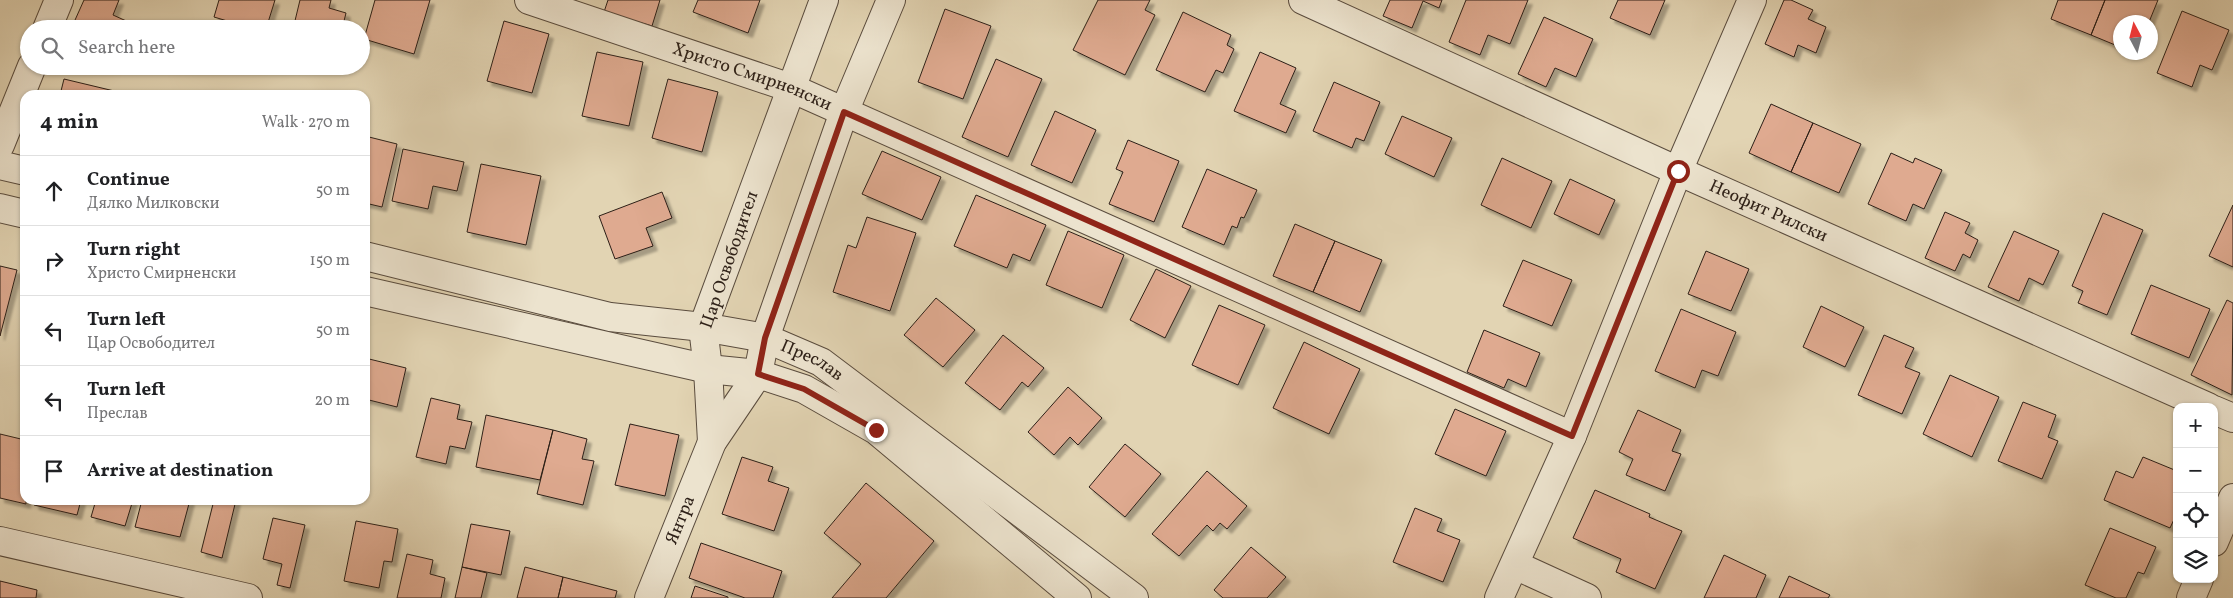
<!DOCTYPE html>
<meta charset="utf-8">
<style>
:root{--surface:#fff;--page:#f2f2f2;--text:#202124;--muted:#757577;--line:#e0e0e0}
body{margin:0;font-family:Vollkorn,serif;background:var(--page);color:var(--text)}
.controls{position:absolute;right:15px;bottom:15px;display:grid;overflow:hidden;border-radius:10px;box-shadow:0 1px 4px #0004}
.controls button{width:45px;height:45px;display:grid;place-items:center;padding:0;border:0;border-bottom:1px solid var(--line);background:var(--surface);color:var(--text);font:25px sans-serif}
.compass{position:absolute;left:2113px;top:15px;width:45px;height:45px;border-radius:50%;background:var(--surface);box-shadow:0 1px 4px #0004;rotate:353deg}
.stop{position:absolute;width:15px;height:15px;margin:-11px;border:4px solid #8f2418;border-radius:50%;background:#fff}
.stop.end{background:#8f2418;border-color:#fff;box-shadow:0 1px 5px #0008}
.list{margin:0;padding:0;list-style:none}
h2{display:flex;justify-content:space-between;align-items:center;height:65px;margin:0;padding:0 20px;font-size:21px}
h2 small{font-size:16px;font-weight:400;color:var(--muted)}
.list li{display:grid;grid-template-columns:32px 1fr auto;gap:15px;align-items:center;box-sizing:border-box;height:70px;padding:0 20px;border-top:1px solid var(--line)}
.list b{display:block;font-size:19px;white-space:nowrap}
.list p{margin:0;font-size:16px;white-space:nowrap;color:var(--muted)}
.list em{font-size:16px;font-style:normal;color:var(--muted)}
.icon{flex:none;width:28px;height:28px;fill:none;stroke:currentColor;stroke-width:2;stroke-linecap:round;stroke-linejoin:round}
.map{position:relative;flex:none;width:2233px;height:598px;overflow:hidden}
.search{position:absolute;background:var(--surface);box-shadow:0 1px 4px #0004;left:20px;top:20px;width:350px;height:55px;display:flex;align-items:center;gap:12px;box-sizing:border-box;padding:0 18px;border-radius:28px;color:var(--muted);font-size:19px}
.panel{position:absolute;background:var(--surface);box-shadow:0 1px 4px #0004;left:20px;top:90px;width:350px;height:415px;border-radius:15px}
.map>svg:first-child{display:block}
</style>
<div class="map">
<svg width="2233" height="598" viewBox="0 0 2233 598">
<defs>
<filter id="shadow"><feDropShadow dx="4.5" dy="4.5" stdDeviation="1" flood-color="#0004"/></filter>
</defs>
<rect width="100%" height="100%" fill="#e2d4b3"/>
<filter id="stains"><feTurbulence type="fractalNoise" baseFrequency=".004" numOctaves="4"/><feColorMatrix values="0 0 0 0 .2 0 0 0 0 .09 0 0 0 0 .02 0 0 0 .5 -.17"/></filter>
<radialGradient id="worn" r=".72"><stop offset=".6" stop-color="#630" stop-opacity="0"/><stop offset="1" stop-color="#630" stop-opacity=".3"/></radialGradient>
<path fill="#dfaa90" stroke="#2c1f17" filter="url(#shadow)" d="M84 0H119L113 15 133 24 131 29H71Z
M219 0H275L266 29H254L214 17Z
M300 0H331L329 8 346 13 342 29H293Z
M375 0H430L414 54 364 39Z
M608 0H660L652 26 604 12Z
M698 0H760L748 33 693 12Z
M1098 0H1150L1145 10 1155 15 1125 75 1073 50Z
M1390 0H1442L1439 8 1423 1 1412 28 1383 16Z
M1466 0H1528L1510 44 1488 35 1480 55 1449 42Z
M1618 0H1665L1650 35 1610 18Z
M1784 0H1791L1813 10 1808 19 1826 27 1816 53 1798 45 1794 57 1765 44Z
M2058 0H2105L2091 35 2051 19Z
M2105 0H2158L2149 22H2120V47L2091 35Z
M945 9 991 26 963 99 918 82Z
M2182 11 2229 30 2212 70 2200 65 2192 87 2157 73Z
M1183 12 1231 35 1227 45 1234 49 1223 73 1216 70 1205 92 1156 70Z
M1544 17 1593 39 1576 77 1555 68 1546 87 1518 74Z
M504 21 549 34 532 93 487 81Z
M597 52 643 62 629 126 582 116Z
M1260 52 1296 68 1280 104 1296 111 1286 133 1234 111Z
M996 59 1042 79 1008 157 962 137Z
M64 79 110 90 109 95H60Z
M668 79 718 92 702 152 652 138Z
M1334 82 1380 102 1364 141 1356 138 1352 148 1313 131Z
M110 90 133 95H109Z
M1771 104 1813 123 1791 172 1749 153Z
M1055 111 1096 130 1072 183 1031 165Z
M1402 116 1452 138 1434 177 1385 154Z
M1813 123 1861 144 1839 193 1791 172Z
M365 136 397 144 382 207 365 203Z
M1128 140 1179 161 1154 222 1109 204 1123 172 1116 169Z
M403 149 464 162 457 191 433 186 428 209 392 201Z
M882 151 941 177 922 220 862 194Z
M1891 153 1913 163 1915 158 1942 170 1924 209 1913 204 1906 221 1868 204Z
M1502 158 1552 181 1531 228 1481 205Z
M481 164 541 176 526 245 467 232Z
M1207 169 1257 190 1244 218 1241 217 1237 228 1232 226 1224 245 1182 227Z
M1570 179 1615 200 1599 235 1554 214Z
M662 192 672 218 646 228 653 246 615 259 599 216Z
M976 195 1046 225 1030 261 1013 254 1007 268 954 246Z
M2233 205V267L2209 256Z
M1945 212 1970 223 1965 233 1978 240 1970 258 1963 254 1955 271 1925 258Z
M2103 213 2143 230 2107 315 2078 303 2083 291 2072 286Z
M867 217 916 233 890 311 833 292 848 245 856 248Z
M1295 224 1335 241 1313 292 1273 276Z
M1068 231 1124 255 1102 308 1046 285Z
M2014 231 2059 251 2043 285 2029 278 2019 301 1988 287Z
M1335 241 1382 260 1360 312 1313 292Z
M1706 251 1749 269 1731 311 1688 294Z
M1523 260 1572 280 1552 326 1503 306Z
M0 266 17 270 0 336Z
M1156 269 1191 286 1165 338 1130 320Z
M2151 285 2210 309 2189 358 2131 334Z
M936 298 975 330 943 367 904 335Z
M2227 300 2233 303 2232 395 2191 375Z
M1219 305 1265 325 1238 385 1192 365Z
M1821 306 1864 327 1845 367 1803 347Z
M1681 309 1736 332 1718 376 1702 370 1695 388 1655 371Z
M1484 330 1540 353 1526 387 1508 379 1504 388 1467 372Z
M1003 335 1044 368 1028 387 1022 382 1000 410 965 383Z
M1884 335 1914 348 1905 367 1920 373 1902 414 1858 395Z
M1304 342 1360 369 1329 434 1273 408Z
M365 358 406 368 397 407 365 399Z
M1950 375 1999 397 1972 457 1923 434Z
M1068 387 1102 418 1078 445 1070 437 1054 455 1028 432Z
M431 398 460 405 457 419 472 422 465 449 450 446 446 464 416 457Z
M2023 402 2056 415 2048 437 2058 441 2042 479 1998 461Z
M1455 409 1506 431 1486 476 1435 454Z
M1638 410 1681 430 1672 451 1681 454 1665 491 1626 475 1633 459 1619 452Z
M486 415 553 430 540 480 476 467Z
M630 424 679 435 665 496 615 485Z
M553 430 587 439 582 459 594 461 583 505 537 494Z
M0 434 25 440 26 504 0 498Z
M1125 444 1161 474 1125 517 1089 487Z
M742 457 773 467 768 481 789 488 774 531 722 514Z
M2143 457 2177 471V513L2170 528 2104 500 2116 471 2133 478Z
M1207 471 1247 506 1227 529 1220 523 1213 531 1207 525 1179 556 1152 534Z
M866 483 934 541 886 598H832L861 564 824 533Z
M1595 490 1650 514 1649 517 1682 531 1655 589 1616 572 1621 559 1573 538Z
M35 500H81L77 515 34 505Z
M96 500H133L125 526 91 517Z
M142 500H190L180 537 135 527Z
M214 500H236L222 558 201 552Z
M1415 508 1442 519 1437 531 1460 540 1443 582 1393 562Z
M273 518 305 525 290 588 277 585 282 564 263 559Z
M356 521 398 529 392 562 384 561 379 588 344 581Z
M471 524 510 531 501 575 462 567Z
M2110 528 2156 547 2144 574 2138 572 2126 598H2116L2085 585Z
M701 543 782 571 773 598H745L689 578Z
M1251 547 1286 577 1267 598H1223L1214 590Z
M407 554 433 560 430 574 445 578 441 598H397Z
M1724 555 1766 575 1756 598H1704Z
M462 567 487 573 481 598H455Z
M525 567 563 577 558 598H517Z
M1789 576 1830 595 1828 598H1779Z
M563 577 617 591 615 598H558Z
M0 581 37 590 36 598H0Z
M695 586 728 597V598H691Z"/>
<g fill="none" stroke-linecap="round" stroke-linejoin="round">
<defs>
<g id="street">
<path id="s1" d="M529 0 791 88 1572 436"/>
<path id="s2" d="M1303 0 1678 171 2208 407"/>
<path d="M47 29 59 0"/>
<path d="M0 145 32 66"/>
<path d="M0 165 25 171"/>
<path d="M0 208 25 214"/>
<path id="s3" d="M365 256 610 317 703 327 765 338 821 362 1134 598"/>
<path d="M365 291 708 369 758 374 804 389 876 430 1077 598"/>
<path d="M2214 410 2233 418"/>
<path d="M712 442 708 369 703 327 824 0"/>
<path d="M0 541 248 598"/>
<path d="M2214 542 2233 498"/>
<path d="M1515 565 1587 598"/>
<path id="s4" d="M649 598 712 442 758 374 765 338 844 112 891 0"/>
<path d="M1499 598 1572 436 1678 171 1752 0"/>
<path d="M2191 598 2199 579"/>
</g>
</defs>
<use href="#street" stroke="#5a4c3e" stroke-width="30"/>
<use href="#street" stroke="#ece3ce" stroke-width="28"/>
</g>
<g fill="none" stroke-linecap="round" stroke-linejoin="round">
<path stroke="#8f2418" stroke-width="6" d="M876 430 804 389 758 374 765 338 844 112 1572 436 1678 171"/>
</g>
<g text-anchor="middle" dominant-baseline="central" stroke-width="4" stroke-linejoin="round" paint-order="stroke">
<g font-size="18" fill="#2c1f17" stroke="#ece3ce">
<text stroke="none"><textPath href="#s1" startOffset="236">Христо Смирненски</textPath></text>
<text stroke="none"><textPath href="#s2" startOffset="511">Неофит Рилски</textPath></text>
<text transform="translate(730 260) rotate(-71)">Цар Освободител</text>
<text stroke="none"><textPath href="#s3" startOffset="461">Преслав</textPath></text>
<text stroke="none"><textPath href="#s4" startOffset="84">Янтра</textPath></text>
</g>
</g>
<rect width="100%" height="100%" filter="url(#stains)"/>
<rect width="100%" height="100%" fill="url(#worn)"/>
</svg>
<div class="controls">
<button>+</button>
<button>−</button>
<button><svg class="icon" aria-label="locate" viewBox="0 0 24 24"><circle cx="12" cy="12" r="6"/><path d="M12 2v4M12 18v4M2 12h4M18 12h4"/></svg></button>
<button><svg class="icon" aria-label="layers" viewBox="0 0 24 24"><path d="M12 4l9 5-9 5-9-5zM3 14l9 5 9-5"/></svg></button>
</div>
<svg class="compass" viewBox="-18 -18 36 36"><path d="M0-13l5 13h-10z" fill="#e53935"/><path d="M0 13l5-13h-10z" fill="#757577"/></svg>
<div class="stop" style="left:1678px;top:171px"></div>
<div class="stop end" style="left:876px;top:430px"></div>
<div class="search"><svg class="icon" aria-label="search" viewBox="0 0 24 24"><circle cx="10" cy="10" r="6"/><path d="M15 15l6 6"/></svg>Search here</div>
<section class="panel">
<h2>4 min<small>Walk · 270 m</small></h2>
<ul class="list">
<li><svg class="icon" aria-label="ahead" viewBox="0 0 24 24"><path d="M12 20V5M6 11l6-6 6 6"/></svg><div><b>Continue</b><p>Дялко Милковски</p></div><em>50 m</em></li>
<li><svg class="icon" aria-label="right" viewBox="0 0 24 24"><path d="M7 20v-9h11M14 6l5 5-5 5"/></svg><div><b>Turn right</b><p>Христо Смирненски</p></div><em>150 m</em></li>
<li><svg class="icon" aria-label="left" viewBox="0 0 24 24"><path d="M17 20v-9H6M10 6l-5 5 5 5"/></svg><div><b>Turn left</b><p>Цар Освободител</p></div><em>50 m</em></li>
<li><svg class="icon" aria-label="left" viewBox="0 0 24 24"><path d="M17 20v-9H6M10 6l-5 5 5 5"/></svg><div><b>Turn left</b><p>Преслав</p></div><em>20 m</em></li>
<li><svg class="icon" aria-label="arrive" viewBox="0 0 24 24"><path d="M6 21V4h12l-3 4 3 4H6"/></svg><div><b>Arrive at destination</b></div></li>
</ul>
</section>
</div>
